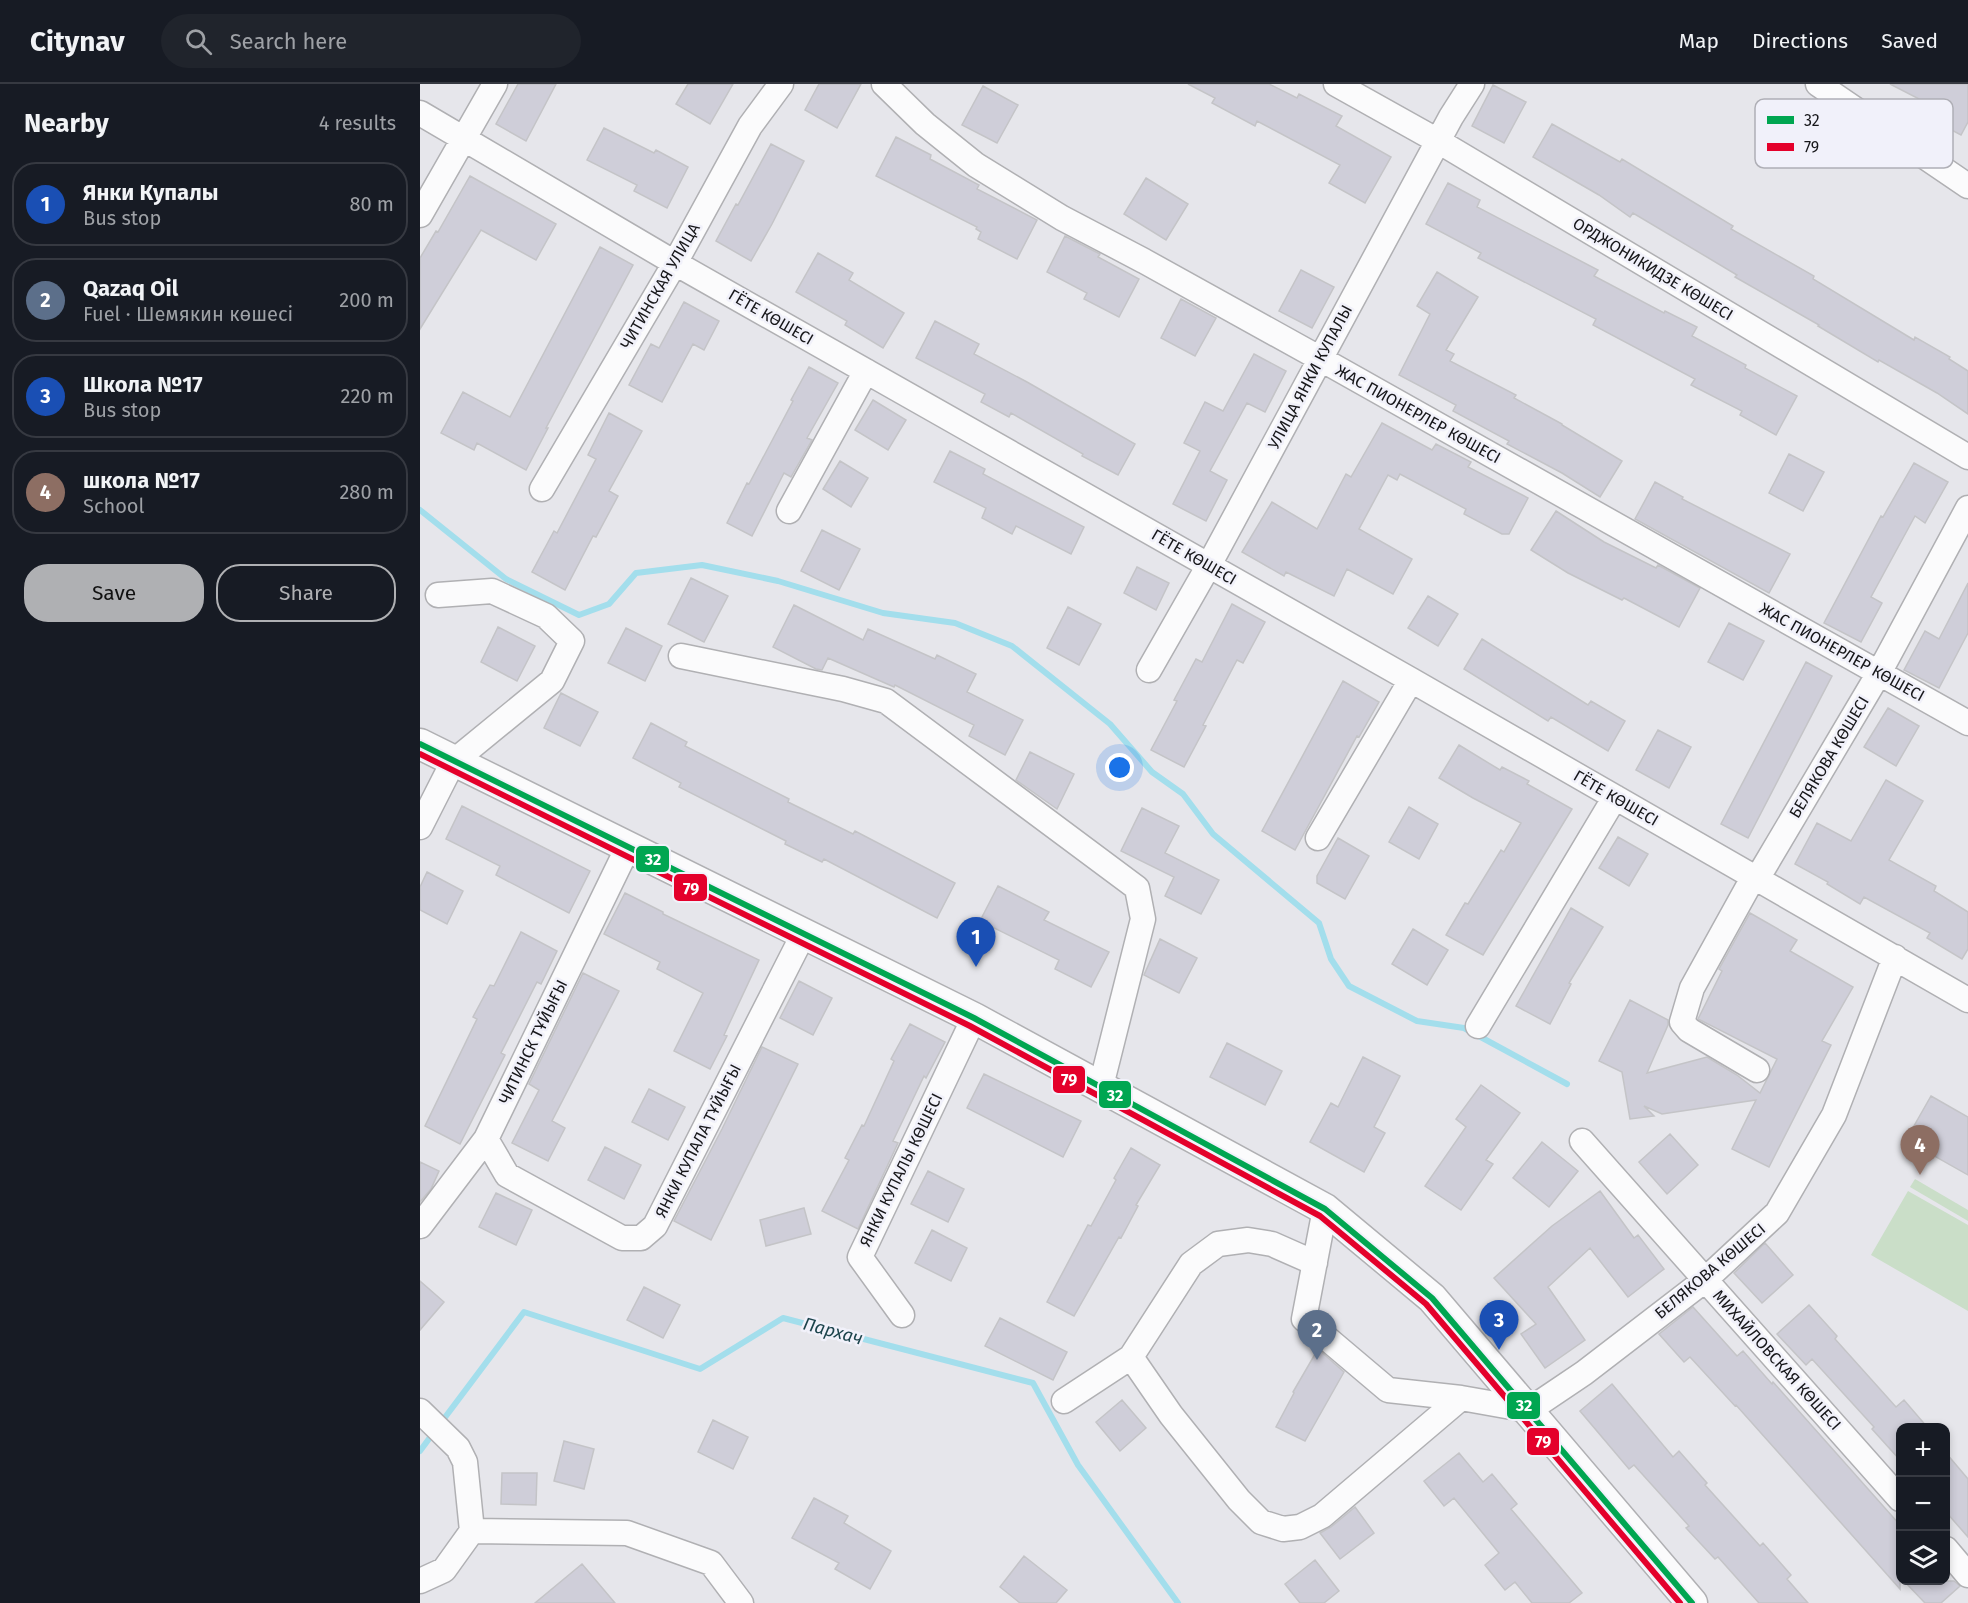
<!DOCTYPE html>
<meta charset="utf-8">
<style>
:root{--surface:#171b24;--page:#20242c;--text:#f1f3f6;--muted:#9ea1a6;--line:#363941;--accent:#afb0b3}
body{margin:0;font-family:"Fira Sans",sans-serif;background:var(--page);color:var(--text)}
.controls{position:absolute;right:18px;bottom:18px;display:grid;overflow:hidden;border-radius:12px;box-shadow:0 3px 9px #0003}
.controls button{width:54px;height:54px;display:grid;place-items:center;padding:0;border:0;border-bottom:2px solid var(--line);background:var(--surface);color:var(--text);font:30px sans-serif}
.you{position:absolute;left:700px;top:684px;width:21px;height:21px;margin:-15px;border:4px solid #fff;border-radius:50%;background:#1a73e8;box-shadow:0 0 0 9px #1a73e833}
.badge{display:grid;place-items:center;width:39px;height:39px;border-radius:50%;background:var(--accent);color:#fff;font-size:20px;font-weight:700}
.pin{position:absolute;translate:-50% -50px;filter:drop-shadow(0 2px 3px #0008)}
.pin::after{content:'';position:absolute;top:32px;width:21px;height:18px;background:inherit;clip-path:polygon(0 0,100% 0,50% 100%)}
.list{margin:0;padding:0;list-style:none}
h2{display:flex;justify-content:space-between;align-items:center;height:78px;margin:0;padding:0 24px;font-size:26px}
h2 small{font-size:20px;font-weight:400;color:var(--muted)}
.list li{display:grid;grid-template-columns:39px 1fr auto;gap:18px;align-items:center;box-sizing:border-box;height:84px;margin:0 12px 12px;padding:0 12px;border:2px solid var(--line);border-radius:24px}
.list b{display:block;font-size:22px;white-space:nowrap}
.list p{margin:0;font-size:20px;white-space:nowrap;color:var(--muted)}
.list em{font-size:20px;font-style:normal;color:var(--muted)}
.actions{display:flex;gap:12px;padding:18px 24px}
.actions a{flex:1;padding:14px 0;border:2px solid var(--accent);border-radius:24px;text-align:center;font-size:21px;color:var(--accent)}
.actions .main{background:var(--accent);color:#111}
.icon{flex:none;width:33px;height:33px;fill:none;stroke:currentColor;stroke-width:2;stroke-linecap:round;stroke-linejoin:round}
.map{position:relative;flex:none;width:1548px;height:1519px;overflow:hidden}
header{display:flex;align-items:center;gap:36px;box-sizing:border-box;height:84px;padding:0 30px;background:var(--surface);border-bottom:2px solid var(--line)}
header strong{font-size:28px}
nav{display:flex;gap:33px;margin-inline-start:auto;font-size:21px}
.search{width:420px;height:54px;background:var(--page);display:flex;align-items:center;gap:15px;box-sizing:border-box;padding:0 21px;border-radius:33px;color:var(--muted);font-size:22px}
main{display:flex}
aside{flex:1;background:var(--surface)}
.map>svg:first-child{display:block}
</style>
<header>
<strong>Citynav</strong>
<div class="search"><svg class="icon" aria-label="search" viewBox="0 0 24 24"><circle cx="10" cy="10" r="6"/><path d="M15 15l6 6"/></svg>Search here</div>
<nav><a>Map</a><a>Directions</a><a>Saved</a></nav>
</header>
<main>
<aside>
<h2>Nearby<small>4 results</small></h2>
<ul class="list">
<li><span class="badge" style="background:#1a4fb4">1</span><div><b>Янки Купалы</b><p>Bus stop</p></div><em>80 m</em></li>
<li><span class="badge" style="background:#5c6f8a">2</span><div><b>Qazaq Oil</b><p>Fuel · Шемякин көшесі</p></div><em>200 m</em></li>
<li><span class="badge" style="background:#1a4fb4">3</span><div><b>Школа №17</b><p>Bus stop</p></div><em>220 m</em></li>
<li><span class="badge" style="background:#8d6e63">4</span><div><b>школа №17</b><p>School</p></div><em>280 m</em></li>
</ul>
<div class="actions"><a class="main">Save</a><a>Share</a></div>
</aside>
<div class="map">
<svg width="1548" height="1519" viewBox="0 0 1548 1519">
<rect width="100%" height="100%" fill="#e6e6eb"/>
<path fill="#cadec8" d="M1495 1095 1548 1126V1137L1490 1103Z
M1488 1107 1548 1141V1227L1451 1171Z"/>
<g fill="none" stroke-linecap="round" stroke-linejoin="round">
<path stroke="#a3deec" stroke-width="6" d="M0 426 86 495 159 531 189 520 216 489 282 481 358 497 463 529 535 539 592 562 690 640 732 688 763 710 793 750 899 839 911 875 929 902 997 937 1044 944 1147 1000
M20 1340 104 1228 280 1285 363 1234 613 1299 658 1381 758 1519
M0 1367 14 1348"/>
</g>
<path fill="#cfced9" stroke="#c4c4c7" stroke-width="1.5" d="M98 0H136L106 57 76 40Z
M268 0H313L290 40 256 20Z
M399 0H441L417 44 385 26Z
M768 0H849L877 14 879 10 922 32 916 42 971 73 945 119 909 99 920 81 837 37 835 42 792 19 795 14Z
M1470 0H1548V38L1541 51 1503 31 1509 20Z
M1073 1 1106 18 1084 59 1052 42Z
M563 2 598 21 577 59 542 41Z
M1132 40 1200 78 1202 75 1313 142 1311 145 1394 192 1393 195 1494 256 1495 253 1530 273 1529 275 1548 287V330L1517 309 1459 276 1458 278 1398 242 1399 241 1315 193 1317 191 1213 129 1210 133 1179 111 1113 73Z
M184 44 234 69 236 66 268 83 247 124 214 107 217 101 167 76Z
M476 53 511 71 510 75 559 101 557 105 617 136 597 175 558 155 561 148 556 145 557 143 456 92Z
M351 60 384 77 352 140 331 177 296 157 316 120 318 121Z
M50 92 136 140 116 176 61 146 0 245V174L16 147 18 148Z
M726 94 768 120 746 156 704 130Z
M1028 99 1060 116 1057 123 1178 186 1174 192 1244 229 1245 227 1277 243 1272 252 1326 281 1325 284 1377 312 1356 351 1320 331 1322 327 1271 301 1275 295 1173 241 1176 235 1058 174 1061 169 1006 140Z
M645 152 680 170 678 173 719 195 699 233 664 215 667 209 627 188Z
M180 163 213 181 126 344H128L106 386 57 359 54 366 21 349 43 308 90 333Z
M398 169 433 189 429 196 484 229 463 264 425 241 427 237 376 208Z
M881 186 914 203 892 244 859 227Z
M1017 188 1058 213 1026 266 1034 270 1030 277 1096 311 1094 314 1142 340V341L1202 377 1180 413 1142 389 1087 360 1089 357 1033 327 1036 321 979 291 1010 230 997 222Z
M761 215 796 234 775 272 741 254Z
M264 218 299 237 284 266 273 260 242 318 209 301 231 260 239 264Z
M515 237 559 260 554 270 607 298 715 360 698 391 662 372 663 370 591 329 589 333 561 318 565 310 496 274Z
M834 270 866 287 845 328 827 319 790 387 807 396 786 437 753 420 780 367 764 359 785 318 803 327Z
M389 283 418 299 387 354 392 356 371 393 364 389 332 452 307 439 327 399 329 400 373 317 371 316Z
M453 316 486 336 468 366 435 346Z
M189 329 222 347 189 407 198 412 176 453 173 452 145 506 112 488 134 447 137 449 176 375 168 371Z
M962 339 1012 366 1016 360 1051 378 1048 383 1108 414 1089 450H1082L1044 430 1046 425 980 390 977 396 968 391 939 445 992 475 973 510 927 485 914 512 866 488 864 492 822 468 852 418 897 445 926 390 931 393Z
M530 367 565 385 563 390 664 443 651 470 596 442 592 450 562 434 566 424 514 398Z
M1369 370 1404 388 1383 427 1349 409Z
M420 377 448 394 431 423 403 405Z
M1494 379 1528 398 1505 439 1495 432 1451 513 1462 519 1441 558 1404 539 1461 432 1463 433Z
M1235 398 1263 413 1262 415 1370 470 1349 509 1215 435Z
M1136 427 1184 458 1236 484 1238 481 1280 504 1259 543 1204 514 1202 516 1148 489 1111 466Z
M402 446 440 465 419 506 381 487Z
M717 483 749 499 736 526 704 509Z
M271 494 308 512 284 558 248 540Z
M1548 499V549L1519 604 1484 586 1505 547 1519 555Z
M1008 512 1038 530 1018 562 988 544Z
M812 520 845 538 823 579 817 576 783 641 786 642 764 683 731 666 757 617 754 616 776 575 782 578Z
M374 521 443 556 448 545 515 575 517 571 556 590 547 608 603 636 585 671 549 652 554 641 475 601 474 603 408 574 402 586 396 585 353 563Z
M648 523 681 540 659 581 627 564Z
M1309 539 1344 557 1323 596 1288 578Z
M78 543 115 562 97 597 61 578Z
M206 544 242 562 225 597 188 579Z
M1062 555 1168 621 1171 617 1205 637 1188 667 1131 633 1128 637 1044 585Z
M1386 578 1412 592 1328 754 1301 740Z
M923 597 959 618 939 653 937 652 875 766 842 747Z
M141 609 178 628 160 662 124 644Z
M1468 624 1499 642 1476 682 1444 663Z
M231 639 267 658 265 662 369 715 368 718 433 750 435 747 535 799 517 834 404 775 402 778 365 760 366 757 259 703 261 699 213 674Z
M1238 646 1271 663 1249 704 1216 686Z
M1039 661 1080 686 1082 683 1109 697 1107 700 1152 725 1063 871 1026 851 1045 819 1048 820 1081 766 1084 768 1101 739 1053 714 1019 694Z
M610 668 654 690 637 725 596 696Z
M1466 696 1503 717 1469 776 1516 802 1514 807 1548 828V865L1542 875 1507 854 1510 849 1444 813 1440 820 1407 800 1408 798 1375 780 1397 739 1431 757Z
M42 722 170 787 149 829 76 791 80 782 26 755Z
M989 723 1018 740 999 775 969 758Z
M722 724 759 742 745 769 799 796 781 830 745 812 754 793 701 767Z
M1198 753 1228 770 1209 802 1179 784Z
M918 754 949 772 925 815 897 799V792Z
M7 788 43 807 27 840 0 826V803Z
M578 802 629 828 624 836 689 868 671 903 635 885 639 876 560 837Z
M205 809 243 828V830L339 876 304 951 307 952 290 985 254 967 283 909 237 885 240 878 184 850Z
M1151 824 1183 843 1149 899 1151 900 1130 940 1096 922Z
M1330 829 1377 856 1370 867 1433 903 1402 957 1411 961 1349 1083 1312 1065 1336 1016 1242 1030 1224 1022 1234 1032 1210 1035 1202 988 1179 977 1210 916 1248 936V941L1227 989 1287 973 1317 991 1340 1009 1357 975 1278 935 1302 887 1299 885Z
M993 845 1028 866 1007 901 972 880Z
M101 848 137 867 121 900 117 898 81 969 85 971 40 1060 5 1042 57 935 53 933 70 901 74 902Z
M740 855 777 874 759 909 724 891Z
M163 889 199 907 132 1037 145 1044 128 1077 92 1059 119 1006 109 1000Z
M379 897 412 914 393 951 360 934Z
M490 940 525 958 506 994 504 992 473 1057 478 1059 438 1145 402 1127 429 1076 425 1074 442 1041 444 1042 474 977 471 975Z
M807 959 862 987 845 1021 790 993Z
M342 963 378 980 291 1156 254 1137 302 1045Z
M943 973 980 992 954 1043 965 1049 944 1088 890 1058 911 1019 918 1023Z
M564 990 661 1037 643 1073 547 1024Z
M1061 1001 1100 1029 1066 1076 1073 1080 1041 1126 1005 1102 1046 1043 1036 1035Z
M229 1005 265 1023 248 1056 212 1038Z
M1511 1012 1548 1033V1091L1486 1056Z
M1250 1050 1278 1081 1247 1110 1219 1078Z
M1122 1058 1158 1087 1129 1123 1093 1094Z
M185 1063 221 1081 204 1115 168 1096Z
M711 1064 740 1081 716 1121 718 1122 701 1154 699 1153 654 1232 627 1218 668 1141 671 1142 696 1096 694 1094Z
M0 1078 19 1087 11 1105 0 1118Z
M508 1087 544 1105 528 1138 491 1120Z
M1180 1107 1214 1154 1218 1151 1244 1185 1208 1213 1170 1164 1128 1203 1165 1256 1125 1284 1101 1250 1116 1240 1074 1194 1132 1142Z
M76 1109 112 1126 96 1161 59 1143Z
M384 1124 391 1150 346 1162 340 1136Z
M512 1146 547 1164 531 1197 495 1179Z
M1345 1159 1373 1191 1342 1219 1314 1189Z
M0 1197 24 1218 0 1246Z
M224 1203 260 1221 243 1254 207 1236Z
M1389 1221 1417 1252 1415 1255 1476 1323 1484 1316 1508 1344H1480V1376L1452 1345 1454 1343 1392 1275 1386 1281 1357 1250Z
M1273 1223 1317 1272 1323 1267 1352 1300 1353 1298 1480 1441V1505L1316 1321 1315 1322 1270 1273 1264 1278 1239 1250Z
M580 1234 647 1268 633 1296 565 1262Z
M898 1265 924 1288 885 1357 856 1343 874 1309 873 1308Z
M1192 1300 1253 1373 1259 1367 1287 1399 1285 1401 1340 1462 1343 1459 1371 1491 1367 1495 1388 1519H1339L1298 1473 1295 1475 1266 1444 1269 1442 1214 1381 1209 1385 1160 1327Z
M702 1316 726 1344 700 1367 676 1338Z
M293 1336 328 1353 313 1385 278 1368Z
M144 1357 174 1365 164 1405 134 1397Z
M1039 1369 1063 1398 1072 1390 1097 1420 1091 1425 1162 1509 1149 1519H1112L1095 1498 1085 1506 1065 1481 1079 1469 1034 1414 1024 1422 1004 1397Z
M1526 1369 1548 1395V1453L1526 1428Z
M82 1389H117L116 1421 81 1420Z
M394 1414 428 1432 424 1439 471 1467 450 1505 415 1485 419 1479 372 1454Z
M935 1423 954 1449 920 1475 900 1449 911 1443Z
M604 1472 647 1506 636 1519H600L580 1503Z
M895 1476 919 1507 904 1519H880L865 1500Z
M162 1480 195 1519H115Z
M1484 1497H1534L1540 1502 1521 1519H1505Z"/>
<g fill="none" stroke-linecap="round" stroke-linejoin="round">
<defs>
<path id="minor" d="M464 0 505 40 556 81 642 134 724 177 899 274 1548 639
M916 0 1018 57 1548 373
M1398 0 1548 102
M0 29 255 179 991 596 1548 916
M0 131 75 0
M122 405 255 179 330 42 361 0
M369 427 446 287
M261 572 423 605 466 617 717 804 723 835 681 1002
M729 586 789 481 1031 33 1052 0
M0 743 33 678 132 597 152 557 126 532 72 507 18 511
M898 754 991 596
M1334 792 1272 904 1262 938 1269 946 1337 986
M1337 795 1459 589 1548 424
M1058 942 1195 713
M66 1055 87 1091 202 1154H221L235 1142 384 849
M1162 1057 1480 1415
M905 1125 884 1235 968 1306 1041 1314 1109 1326 1164 1289 1285 1196 1357 1129 1414 1031 1475 873
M0 1142 66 1055 208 763
M482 1231 440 1173 554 934
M711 1273 751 1331 819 1416 841 1438 863 1445 880 1443 902 1432 1041 1314
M644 1317 711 1273 771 1180 798 1160 828 1156 852 1160 895 1179
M0 1327 38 1364 45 1378 52 1447
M1526 1465 1548 1491
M0 1497 24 1486 52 1447 207 1449 291 1479 321 1519"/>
<path id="major" d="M0 660 554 934 905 1125 1012 1214 1272 1519"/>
</defs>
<use href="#minor" stroke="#b0b0b3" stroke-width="27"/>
<use href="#major" stroke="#b0b0b3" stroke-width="33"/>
<use href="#minor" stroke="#fbfbfc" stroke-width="24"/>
<use href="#major" stroke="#fbfbfc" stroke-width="30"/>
<defs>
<path id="bus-1" d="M0 660 554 934 905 1125 1012 1214 1272 1519"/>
<path id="bus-2" d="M0 670 550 942 900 1132 1006 1220 1260 1519"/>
</defs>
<use href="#bus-1" stroke="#f1f1fa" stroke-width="10"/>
<use href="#bus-2" stroke="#f1f1fa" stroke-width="10"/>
<use href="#bus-1" stroke="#00a651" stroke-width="6"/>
<use href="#bus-2" stroke="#e4002b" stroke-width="6"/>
</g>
<g text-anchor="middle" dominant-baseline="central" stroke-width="5" stroke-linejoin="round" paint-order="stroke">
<g font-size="16" fill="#161619" stroke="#f1f1fa">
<text transform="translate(1233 185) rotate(31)">ОРДЖОНИКИДЗЕ КӨШЕСІ</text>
<text transform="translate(240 202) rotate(-60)">ЧИТИНСКАЯ УЛИЦА</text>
<text transform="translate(351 233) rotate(30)">ГЁТЕ КӨШЕСІ</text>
<text transform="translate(890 293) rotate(-62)">УЛИЦА ЯНКИ КУПАЛЫ</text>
<text transform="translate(998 330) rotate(29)">ЖАС ПИОНЕРЛЕР КӨШЕСІ</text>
<text transform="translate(774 473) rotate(30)">ГЁТЕ КӨШЕСІ</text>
<text transform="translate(1422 568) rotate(29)">ЖАС ПИОНЕРЛЕР КӨШЕСІ</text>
<text transform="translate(1409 673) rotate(-59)">БЕЛЯКОВА КӨШЕСІ</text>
<text transform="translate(1196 714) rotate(30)">ГЁТЕ КӨШЕСІ</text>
<text transform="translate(113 958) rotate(-64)">ЧИТИНСК ТҰЙЫҒЫ</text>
<text transform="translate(278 1057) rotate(-63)">ЯНКИ КУПАЛА ТҰЙЫҒЫ</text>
<text transform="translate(481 1086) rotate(-64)">ЯНКИ КУПАЛЫ КӨШЕСІ</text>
<text transform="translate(1290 1187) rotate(-40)">БЕЛЯКОВА КӨШЕСІ</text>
<text transform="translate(1357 1276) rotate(48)">МИХАЙЛОВСКАЯ КӨШЕСІ</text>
</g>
<g font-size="18" font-style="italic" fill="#1c444c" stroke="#f1f1fa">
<text transform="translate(413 1247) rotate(15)">Пархач</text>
</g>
</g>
<rect x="1335" y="15" width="198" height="69" rx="9" fill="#f1f1fa" stroke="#afafb6" stroke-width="1.5"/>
<rect x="1347" y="32" width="27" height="8" fill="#00a651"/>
<rect x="1347" y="59" width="27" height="8" fill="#e4002b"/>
<g font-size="16" fill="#161619">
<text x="1384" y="42">32</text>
<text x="1384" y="69">79</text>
</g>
<g stroke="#f1f1fa" stroke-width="2">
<rect x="215" y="761" width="35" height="28" rx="6" fill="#00a651"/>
<rect x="253" y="789" width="35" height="29" rx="6" fill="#e4002b"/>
<rect x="632" y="981" width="34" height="29" rx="6" fill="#e4002b"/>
<rect x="678" y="996" width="34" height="29" rx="6" fill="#00a651"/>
<rect x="1086" y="1307" width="35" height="29" rx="6" fill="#00a651"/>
<rect x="1106" y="1343" width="34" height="29" rx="6" fill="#e4002b"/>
</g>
<g font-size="16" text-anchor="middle" font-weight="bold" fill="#fff">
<text x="233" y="781">32</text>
<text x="271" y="810">79</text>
<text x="649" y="1001">79</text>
<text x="695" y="1017">32</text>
<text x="1104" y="1327">32</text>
<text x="1123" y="1363">79</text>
</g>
</svg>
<div class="controls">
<button>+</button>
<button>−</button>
<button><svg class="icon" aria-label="layers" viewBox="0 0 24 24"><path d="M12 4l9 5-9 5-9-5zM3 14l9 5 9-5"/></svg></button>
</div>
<div class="you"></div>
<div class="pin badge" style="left:556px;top:883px;background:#1a4fb4">1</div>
<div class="pin badge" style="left:897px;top:1276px;background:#5c6f8a">2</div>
<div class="pin badge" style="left:1079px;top:1266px;background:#1a4fb4">3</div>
<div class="pin badge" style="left:1500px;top:1091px;background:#8d6e63">4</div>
</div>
</main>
